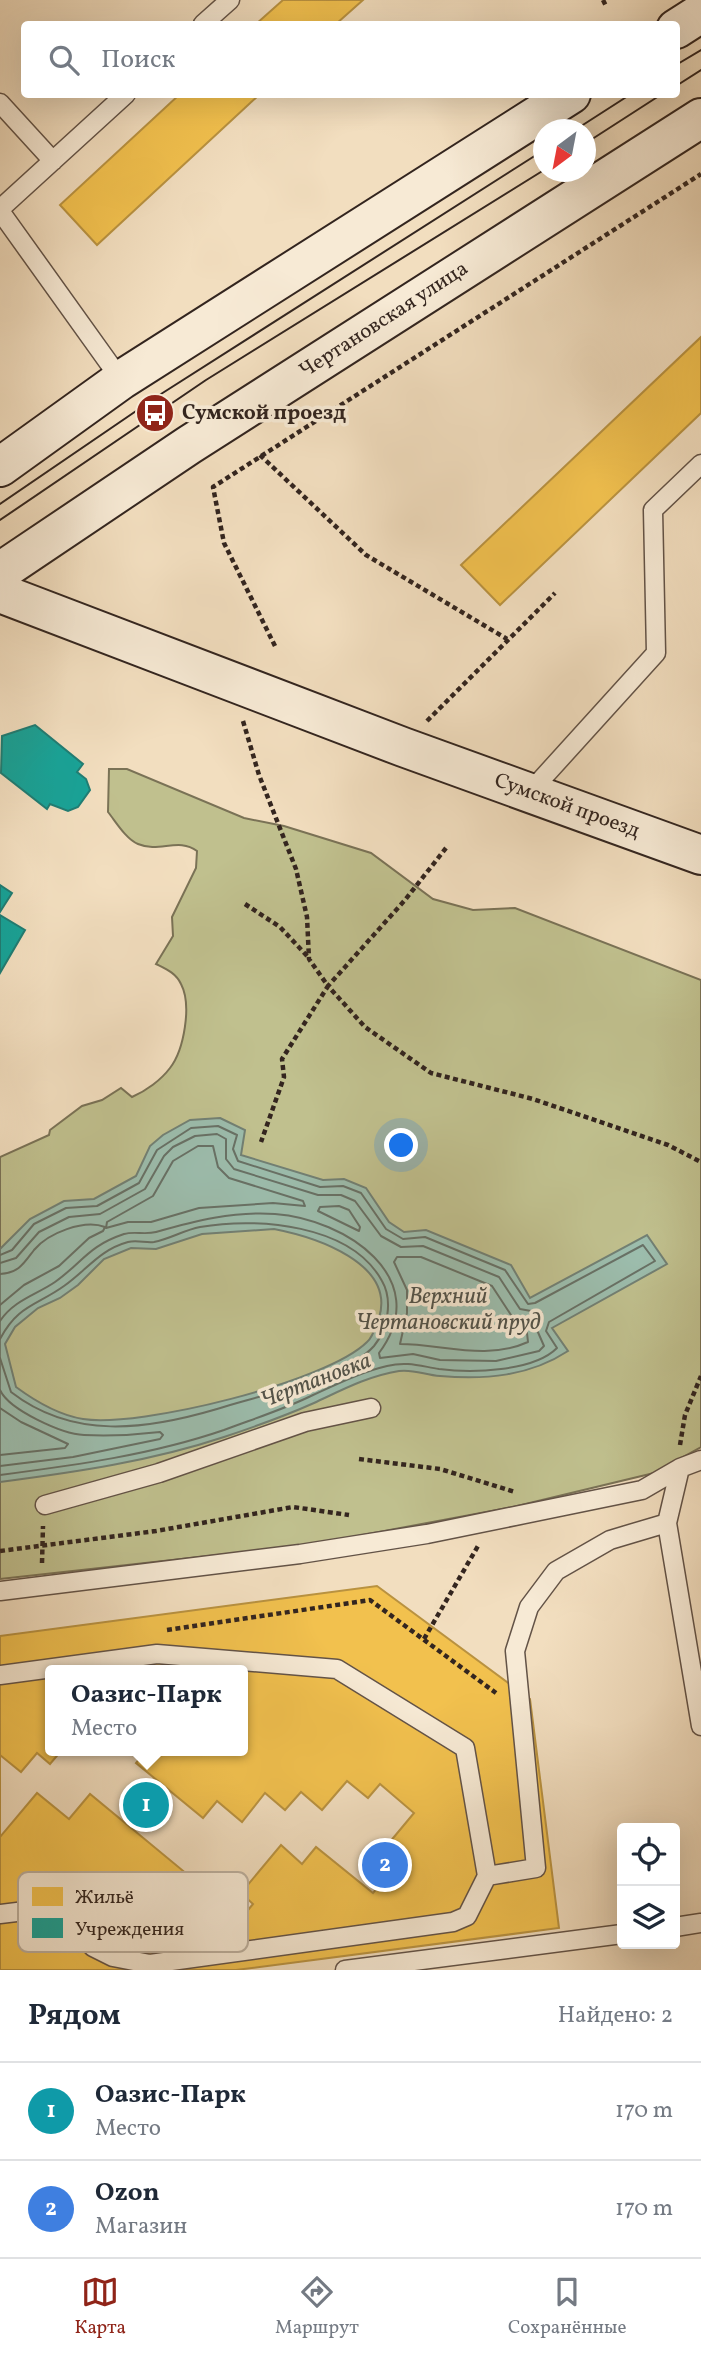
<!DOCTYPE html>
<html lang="ru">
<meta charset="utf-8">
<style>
:root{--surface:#fff;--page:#f6f6f7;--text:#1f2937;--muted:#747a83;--line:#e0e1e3;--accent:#8f2418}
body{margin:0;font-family:Vollkorn,serif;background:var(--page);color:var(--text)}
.controls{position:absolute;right:21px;bottom:21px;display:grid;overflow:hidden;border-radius:7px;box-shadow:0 7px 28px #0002}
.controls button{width:63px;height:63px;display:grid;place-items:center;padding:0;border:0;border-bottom:2px solid var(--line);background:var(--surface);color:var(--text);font:35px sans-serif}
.compass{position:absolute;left:533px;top:119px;width:63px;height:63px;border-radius:50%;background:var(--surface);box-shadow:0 7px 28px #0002;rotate:212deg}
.you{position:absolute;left:402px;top:1146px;width:24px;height:24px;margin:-18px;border:5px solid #fff;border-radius:50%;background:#1a73e8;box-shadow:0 0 0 10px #1a73e833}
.badge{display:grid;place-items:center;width:46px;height:46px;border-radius:50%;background:var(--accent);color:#fff;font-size:23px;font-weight:700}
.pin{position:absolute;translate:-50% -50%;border:4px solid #fff;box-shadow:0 2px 7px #0006}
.popup{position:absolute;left:45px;top:1665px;width:203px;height:91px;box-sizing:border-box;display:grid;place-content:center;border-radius:7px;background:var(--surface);filter:drop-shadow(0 2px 5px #0005);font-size:23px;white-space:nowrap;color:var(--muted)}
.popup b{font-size:26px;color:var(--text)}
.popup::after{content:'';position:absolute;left:50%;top:100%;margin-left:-14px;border:14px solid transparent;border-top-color:var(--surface)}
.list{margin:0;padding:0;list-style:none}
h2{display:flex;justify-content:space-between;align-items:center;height:91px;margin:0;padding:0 28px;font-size:30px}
h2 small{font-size:23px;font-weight:400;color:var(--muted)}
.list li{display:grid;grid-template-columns:46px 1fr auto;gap:21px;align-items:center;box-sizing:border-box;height:98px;padding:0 28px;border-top:2px solid var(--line)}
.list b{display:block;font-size:26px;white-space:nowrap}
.list p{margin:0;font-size:23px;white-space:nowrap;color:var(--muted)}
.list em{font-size:23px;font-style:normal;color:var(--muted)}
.icon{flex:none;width:38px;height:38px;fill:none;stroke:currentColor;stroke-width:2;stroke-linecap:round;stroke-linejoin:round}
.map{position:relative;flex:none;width:701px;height:1970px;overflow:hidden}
.search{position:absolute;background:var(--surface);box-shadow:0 7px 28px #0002;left:21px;right:21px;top:21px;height:77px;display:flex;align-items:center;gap:18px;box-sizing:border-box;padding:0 24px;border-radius:7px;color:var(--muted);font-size:26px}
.sheet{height:287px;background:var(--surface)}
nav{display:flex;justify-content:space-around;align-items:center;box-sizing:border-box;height:98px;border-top:2px solid var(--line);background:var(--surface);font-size:19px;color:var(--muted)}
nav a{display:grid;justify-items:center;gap:4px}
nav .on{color:var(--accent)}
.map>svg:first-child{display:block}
</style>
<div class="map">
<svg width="701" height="1970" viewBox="0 0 701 1970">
<rect width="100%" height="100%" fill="#f2debf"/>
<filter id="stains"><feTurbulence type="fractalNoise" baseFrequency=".00286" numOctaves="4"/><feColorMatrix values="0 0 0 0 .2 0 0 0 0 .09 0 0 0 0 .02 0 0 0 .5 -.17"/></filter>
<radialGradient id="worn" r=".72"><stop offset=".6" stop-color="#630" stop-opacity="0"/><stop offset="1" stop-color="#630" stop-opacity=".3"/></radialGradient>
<path fill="#c0c08e" stroke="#7a7256" stroke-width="2" d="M109 769H127L244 818 284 826 371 853 433 899 473 910 515 908 701 980V1447L654 1473 513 1507 309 1545 0 1579V1157L49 1135 50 1130 82 1106 102 1100 121 1088 132 1097C146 1091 161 1080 170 1068 184 1050 192 1005 181 984 176 973 166 969 156 964L173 936 172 917 196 868 197 851C179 837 159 853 138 844 126 839 116 822 108 812Z"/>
<path fill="#9cbdad" stroke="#728074" stroke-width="2" fill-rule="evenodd" d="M220 1118 245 1130 241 1155 323 1180 344 1179 366 1188 389 1222 404 1232 426 1230 511 1265 530 1298 647 1235 667 1264 552 1328 568 1351C530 1376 486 1380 440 1376 425 1375 414 1369 399 1371 368 1376 342 1390 314 1403 285 1416 254 1427 224 1437 152 1461 76 1472 0 1482V1249L30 1219 64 1201 94 1199 136 1176 150 1146 163 1135 190 1120ZM274 1229C315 1237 396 1263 379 1318 376 1326 373 1337 367 1342 327 1382 139 1428 83 1419 58 1415 35 1401 16 1387L5 1344 15 1327 38 1308 60 1298 78 1285 104 1259 131 1248 156 1249 202 1234Z"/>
<path fill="#f2c14e" stroke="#b99240" stroke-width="2" fill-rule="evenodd" d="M283 0H363L336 24H256Z
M180 94H260L97 245 60 205Z
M701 337V413L500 605 461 565Z
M377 1586 530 1699 559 1928 236 1970H0V1636ZM50 1670H242V1751H50Z
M61 1751H146L136 1763 203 1818 217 1801 242 1822 265 1793 285 1810 301 1792 322 1810 347 1781 368 1798 380 1784 414 1813 389 1843 404 1856 373 1893 316 1847 302 1864 281 1845 241 1893 253 1904 226 1937 184 1901 199 1884 90 1794 69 1819 37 1793 0 1837V1755L21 1772 37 1753 50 1764Z"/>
<path fill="#17a398" stroke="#1f7d74" stroke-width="2" d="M35 725 83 764 77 772 86 779 90 790 78 807 68 811 50 804 47 809 1 773 2 736Z
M0 885 12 893 0 912Z
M0 915 25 930 0 973Z"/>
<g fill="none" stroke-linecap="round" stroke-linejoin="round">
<path stroke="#687166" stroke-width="2" d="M198 1146H213L218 1167 229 1178 303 1201 305 1206 273 1203 199 1208 151 1222H128L106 1228 107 1222 153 1196 173 1161Z
M339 1206 349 1210 360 1227 359 1231 318 1211 320 1207Z
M0 1255 12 1250 34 1224 66 1208 97 1206 139 1183 157 1150 191 1128 218 1126 237 1135 233 1149 238 1161 320 1187 343 1186 361 1193 386 1229 403 1239 425 1237 505 1270 528 1304 535 1303 643 1245 655 1261 549 1322 546 1331 557 1348C533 1372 471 1373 439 1369 420 1366 407 1361 387 1366 361 1372 337 1384 313 1395 285 1409 253 1419 224 1430 151 1455 76 1465 0 1475
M397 1257H421L492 1286 511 1315 526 1324 528 1342C486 1361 442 1344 400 1344L407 1313V1290L394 1262Z
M0 1263 16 1258 39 1232 69 1217 100 1214 145 1189 164 1156 173 1147 195 1136 217 1134 226 1139V1159L234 1169 318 1195H341L355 1201 381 1236 401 1247 423 1246 499 1277 520 1309 542 1313 537 1330 544 1346 539 1351 496 1361 440 1360 413 1354 380 1358 379 1353C435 1278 345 1219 275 1214 233 1211 195 1221 156 1232 145 1235 134 1231 124 1234 88 1246 83 1262 55 1282 36 1295 14 1300 0 1321
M0 1274C19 1273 24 1263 34 1250 48 1233 84 1219 105 1227L103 1231 89 1238 59 1266 24 1285 0 1305
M0 1339C18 1305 36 1306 64 1286 87 1270 99 1250 128 1242 137 1240 146 1243 154 1242 170 1239 184 1230 200 1227 257 1217 351 1224 382 1281 393 1300 388 1329 374 1346 347 1377 258 1396 217 1409 146 1430 73 1440 11 1392L0 1358
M0 1390C9 1410 62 1434 84 1435 108 1436 135 1435 160 1432L163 1435 160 1439 73 1457 0 1466
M0 1408 21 1422 68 1444 65 1448 0 1455"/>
<defs>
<path id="lane" d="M203 24 230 0
M0 103 53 161
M0 209 126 94
M0 211 121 380
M530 792 656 653 653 510 701 464
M45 1505 159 1473 305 1422 371 1408
M667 1523 701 1726
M0 1591 300 1554 427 1534 642 1490 680 1468
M0 1675 157 1654 337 1669 465 1748 487 1876 467 1916 453 1922 150 1964 113 1957 93 1947 80 1933 41 1909 0 1914
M487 1876 536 1868 515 1651 529 1607 556 1571 610 1540 667 1523 680 1468 701 1460
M675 1927 701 1923
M345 1970 622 1934"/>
<path id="secondary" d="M676 29 701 13
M0 467 121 380 571 94
M0 572 189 445 701 118
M0 593 403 747 701 855"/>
</defs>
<use href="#lane" stroke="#635347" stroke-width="21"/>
<use href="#secondary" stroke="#33251f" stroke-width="42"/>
<path stroke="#33251f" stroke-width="4.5" stroke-dasharray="5 3.5" stroke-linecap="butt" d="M603 0 606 6
M260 455 366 555 507 639
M275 646 224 543 213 487 701 174
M243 721 259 775 296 869 307 917 309 959 328 986 282 1059 284 1077 261 1142
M427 721 555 593
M446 848 405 900 328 986 365 1027 431 1073 533 1099 668 1145 701 1162
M245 904 280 927 309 958
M680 1445 685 1415 701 1376
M359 1459 440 1469 515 1492
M0 1551 156 1531 293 1507 349 1515
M42 1563 43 1526
M167 1630 370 1600 496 1693
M424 1639 478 1546"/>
<use href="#lane" stroke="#f7ead5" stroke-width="18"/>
<use href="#secondary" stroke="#f7ead5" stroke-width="38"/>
<path stroke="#33251f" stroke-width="2" d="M676 65 701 50
M676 86 701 70
M575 130 631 94
M586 143 662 94
M0 504 161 394 544 150
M0 520 206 380 544 170"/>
</g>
<defs>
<symbol id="bus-disc" viewBox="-11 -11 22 22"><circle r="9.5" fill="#8f2418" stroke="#f7ead5"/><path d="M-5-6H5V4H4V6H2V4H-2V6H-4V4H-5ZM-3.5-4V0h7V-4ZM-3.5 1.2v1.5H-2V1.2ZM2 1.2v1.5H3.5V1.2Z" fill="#fff"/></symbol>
</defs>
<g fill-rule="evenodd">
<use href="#bus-disc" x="133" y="391" width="44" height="44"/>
</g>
<g text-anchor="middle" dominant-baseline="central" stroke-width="7" stroke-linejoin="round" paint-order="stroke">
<g font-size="21" fill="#33251f" stroke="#f7ead5">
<text transform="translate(384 320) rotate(-33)">Чертановская улица</text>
<text transform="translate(567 806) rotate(20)">Сумской проезд</text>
</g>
<g font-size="21" font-weight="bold" fill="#33251f" stroke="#f7ead5" text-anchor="start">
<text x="182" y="413">Сумской проезд</text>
</g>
<g font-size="23" font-style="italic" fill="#52534a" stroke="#f7ead5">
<text x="448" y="1297">Верхний<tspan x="448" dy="26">Чертановский пруд</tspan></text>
<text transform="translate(316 1381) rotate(-21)">Чертановка</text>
</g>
</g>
<rect x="18" y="1872" width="230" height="80" rx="10" fill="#f7ead5" stroke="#bcaf9e" stroke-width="2"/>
<rect x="32" y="1887" width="31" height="19" fill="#f2c14e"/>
<rect x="32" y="1918" width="31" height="20" fill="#17a398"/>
<g font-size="19" fill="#33251f">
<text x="75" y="1903">Жильё</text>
<text x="75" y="1935">Учреждения</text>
</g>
<rect width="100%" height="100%" filter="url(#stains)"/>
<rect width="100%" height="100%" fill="url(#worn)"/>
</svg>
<div class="controls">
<button><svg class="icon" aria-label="locate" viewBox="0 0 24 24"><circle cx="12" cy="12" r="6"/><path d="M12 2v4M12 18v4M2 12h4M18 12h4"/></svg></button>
<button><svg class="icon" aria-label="layers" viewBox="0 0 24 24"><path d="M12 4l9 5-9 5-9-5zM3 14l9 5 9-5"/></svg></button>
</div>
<svg class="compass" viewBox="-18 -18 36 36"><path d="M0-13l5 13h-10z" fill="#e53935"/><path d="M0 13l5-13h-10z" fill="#747a83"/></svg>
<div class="you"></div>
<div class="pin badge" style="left:146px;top:1805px;background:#0f9aa8">1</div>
<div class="popup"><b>Оазис-Парк</b>Место</div>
<div class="pin badge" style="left:385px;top:1865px;background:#3f7fe0">2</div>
<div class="search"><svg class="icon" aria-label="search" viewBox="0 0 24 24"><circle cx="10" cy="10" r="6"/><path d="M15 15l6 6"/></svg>Поиск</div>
</div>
<section class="sheet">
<h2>Рядом<small>Найдено: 2</small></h2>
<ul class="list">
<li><span class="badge" style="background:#0f9aa8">1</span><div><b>Оазис-Парк</b><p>Место</p></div><em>170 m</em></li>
<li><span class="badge" style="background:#3f7fe0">2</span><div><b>Ozon</b><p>Магазин</p></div><em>170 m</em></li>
</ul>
</section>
<nav>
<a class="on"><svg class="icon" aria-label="map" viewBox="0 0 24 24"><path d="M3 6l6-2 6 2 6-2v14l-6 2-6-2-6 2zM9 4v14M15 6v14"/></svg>Карта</a>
<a><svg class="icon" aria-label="directions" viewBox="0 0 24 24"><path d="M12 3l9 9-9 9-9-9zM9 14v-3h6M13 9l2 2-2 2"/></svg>Маршрут</a>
<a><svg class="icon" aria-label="saved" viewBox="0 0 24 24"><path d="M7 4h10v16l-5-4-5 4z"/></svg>Сохранённые</a>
</nav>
